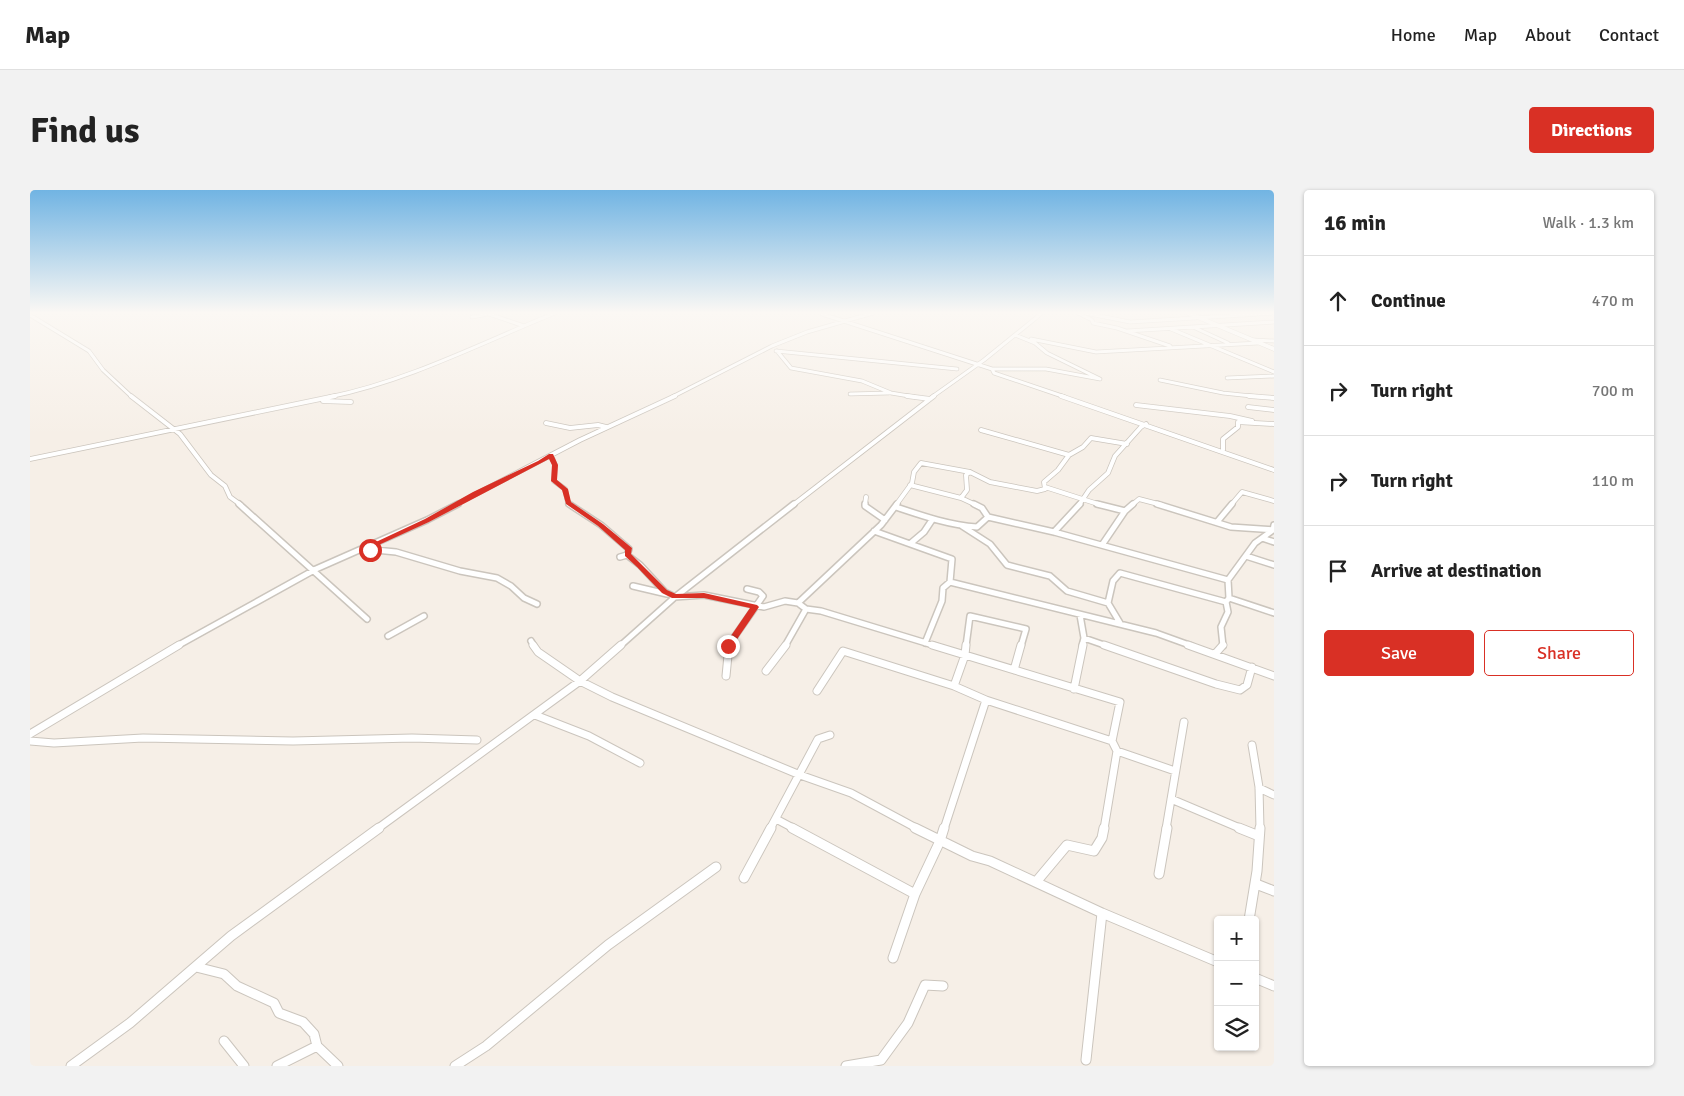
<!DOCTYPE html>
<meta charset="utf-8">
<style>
:root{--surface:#fff;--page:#f2f2f2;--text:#222;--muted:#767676;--line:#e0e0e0;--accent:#d93025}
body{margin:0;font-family:Signika,sans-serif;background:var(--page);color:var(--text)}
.controls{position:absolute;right:15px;bottom:15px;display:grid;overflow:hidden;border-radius:5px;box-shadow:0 1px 4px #0004}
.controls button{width:45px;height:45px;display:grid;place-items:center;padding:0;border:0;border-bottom:1px solid var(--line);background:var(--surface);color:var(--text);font:25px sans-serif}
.stop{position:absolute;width:15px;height:15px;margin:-11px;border:4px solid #d93025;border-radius:50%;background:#fff}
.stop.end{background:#d93025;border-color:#fff;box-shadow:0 1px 5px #0008}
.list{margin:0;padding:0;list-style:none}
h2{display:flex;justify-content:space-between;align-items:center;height:65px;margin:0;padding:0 20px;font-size:21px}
h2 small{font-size:16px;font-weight:400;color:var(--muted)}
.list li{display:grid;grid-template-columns:32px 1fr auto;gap:15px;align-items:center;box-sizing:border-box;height:90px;padding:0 20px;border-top:1px solid var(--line)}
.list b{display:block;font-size:19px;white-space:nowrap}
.list em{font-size:16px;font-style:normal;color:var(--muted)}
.actions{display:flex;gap:10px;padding:15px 20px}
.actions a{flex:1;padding:11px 0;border:1px solid var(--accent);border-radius:5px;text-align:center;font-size:18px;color:var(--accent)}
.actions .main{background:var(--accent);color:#fff}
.icon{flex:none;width:28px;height:28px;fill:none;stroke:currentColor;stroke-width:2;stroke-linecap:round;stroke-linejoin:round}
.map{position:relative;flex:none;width:1244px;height:876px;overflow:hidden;border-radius:5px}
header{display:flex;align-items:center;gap:30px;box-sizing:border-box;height:70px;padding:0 25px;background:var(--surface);border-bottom:1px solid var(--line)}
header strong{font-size:24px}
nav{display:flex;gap:28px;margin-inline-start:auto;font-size:18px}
.intro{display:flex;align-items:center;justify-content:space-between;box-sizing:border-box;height:120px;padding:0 30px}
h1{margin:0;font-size:35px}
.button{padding:12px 22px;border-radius:5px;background:var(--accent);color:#fff;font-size:18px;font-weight:700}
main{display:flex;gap:30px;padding:0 30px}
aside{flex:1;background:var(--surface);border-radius:5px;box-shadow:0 1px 4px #0004}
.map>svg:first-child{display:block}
</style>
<header>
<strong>Map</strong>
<nav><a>Home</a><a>Map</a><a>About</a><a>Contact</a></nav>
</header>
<div class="intro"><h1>Find us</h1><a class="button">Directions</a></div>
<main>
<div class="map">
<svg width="1244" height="876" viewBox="0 0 1244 876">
<rect width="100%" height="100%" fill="#f6efe7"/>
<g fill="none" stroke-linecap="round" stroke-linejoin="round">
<defs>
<path id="minor-far4" d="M456 123 494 136
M1048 123 1062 130 1063 133 1087 138 1140 156
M1055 123 1100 132 1244 123
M792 124 962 179
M0 125 59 161 73 180 102 207
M442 127 458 124
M1163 137 1198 153
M1141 139 1244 182
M1097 141 1244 132
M985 145 1005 153 1017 163 1070 189 1016 179H962L964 183 1035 207
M1001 149 1066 162 1228 153
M1224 150 1244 151
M746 161 927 179
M747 161 761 178 832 191 861 203 885 207
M1197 188 1244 186
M1130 190 1193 203 1231 207
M820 204 859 203
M299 207C378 191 451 153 525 123
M642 207 742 156 777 142 843 123
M902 207 954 170 1012 123"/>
<path id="minor-far3" d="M101 206 150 244 181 285 195 296 200 307 211 315
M877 206 900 209
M1031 206 1244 280
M1219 206 1244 208
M293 211 321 212
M1106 215 1200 226 1222 231
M1218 217 1244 220
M516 233 540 238 568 235 576 237
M951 240 1039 265
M1193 260V249L1208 237V232L1244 234
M521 265 525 275 524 291 535 299 538 313 541 315
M0 269 305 206
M880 295 931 308 946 315
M1015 297 1071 315
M931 308 937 300 936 285 940 282
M425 315 550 250 645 206
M763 315 904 206
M835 315 836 307
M866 315 882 293 884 282 891 273 940 282 960 292 1007 301 1015 299 1014 292 1028 280 1039 265 1053 257 1061 248 1097 254
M1049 315 1059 300 1078 283 1085 266 1111 237 1116 234
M1102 315 1109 309 1132 315
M1201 315 1212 302 1244 311"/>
<path id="minor-far2" d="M209 314 337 429
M539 314 571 335 599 359 597 365 590 367
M835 314V316L855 330
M944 314 952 318 958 327 1024 342 1198 390
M1067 314 1095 321
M1127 314 1201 337 1244 340
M866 317C893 326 919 335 947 337L958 327
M1187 332 1202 314
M1244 335 1243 340 1232 348 1244 352
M932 336 960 354 977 375 1020 386 1037 401 1078 413
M844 341 922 369 920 392 913 398 912 411 895 453
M1024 342 1050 314
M881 353 894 342 902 330
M1072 355 1095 321 1103 314
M335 359 366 362 430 381 467 388 481 396 494 408 507 414
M597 365 610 375 635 402 645 407 674 405 734 417 755 411 768 413 776 419 791 421 906 456
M1216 366 1244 375
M920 392 1126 443 1162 456
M603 396 637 404
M1199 408 1244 423
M768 413 851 335 867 314
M1050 425 1054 448 1052 456
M1090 433 1078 413 1083 391 1090 383 1196 412
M358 446 394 426
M1054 448 1077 456
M501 451 504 456
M147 456 286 379 397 330 428 314
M590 456 645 407 764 314
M698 456 733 406 729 402 717 399
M755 456 776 419
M936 456 940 426 996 439 991 456
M1193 456 1191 437 1198 422 1196 412 1199 408 1198 390 1225 353 1232 348"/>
<path id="minor-far1" d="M503 455 508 462 550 491 582 507 770 585 821 603 888 639
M902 455 1090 512 1082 551 1087 561 1074 639
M1074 455 1186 494 1210 500 1217 495 1222 477
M1158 455 1244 486
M1185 464 1193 455
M984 480 991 455
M736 481 756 455
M696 486 699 455
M1044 499 1053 455
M787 501 813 461 924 496
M956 510 1082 551
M505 525 559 546 610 573
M0 544 149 455
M0 551 24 553 113 548 263 551 382 548 447 550
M1222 555 1229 597 1230 639
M1087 561 1145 581
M1229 598 1244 605
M1141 609 1212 639
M746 629 765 639
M347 639 550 491 591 455
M740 639 788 549 800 545
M914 639 956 510 924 496 935 465 936 455
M1136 639 1154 532"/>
<path id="minor" d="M762 638 885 704
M885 638 942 666 960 671 1072 723 1188 772
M1209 638 1229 646
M1129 684 1137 638
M714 688 741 638
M1006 692 1037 655 1064 661 1072 648 1074 638
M1226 694 1244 701
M1219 730 1227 681 1230 638
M863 768 885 704 910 651 914 638
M166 777 194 784 207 796 244 813 249 823 273 832 284 844 287 856 308 876
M1225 788 1244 796
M194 851 214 876
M1056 870 1072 723
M41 876 100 833 201 746 349 638
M247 876 287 856
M425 876 456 856 578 755 686 677
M816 876 851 870 878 833 895 795 913 796"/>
<path id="major" d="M1158 123 1244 159"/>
</defs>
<use href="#minor-far4" stroke="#cbc5bd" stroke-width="4.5"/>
<use href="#minor-far3" stroke="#cbc5bd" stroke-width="5.5"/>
<use href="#minor-far2" stroke="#cbc5bd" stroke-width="8"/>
<use href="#minor-far1" stroke="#cbc5bd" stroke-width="9"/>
<use href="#minor" stroke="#cbc5bd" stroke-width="11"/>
<use href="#major" stroke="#cbc5bd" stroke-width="5"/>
<use href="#minor-far4" stroke="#fff" stroke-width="3"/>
<use href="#minor-far3" stroke="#fff" stroke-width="4"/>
<use href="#minor-far2" stroke="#fff" stroke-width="5"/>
<use href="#minor-far1" stroke="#fff" stroke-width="7"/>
<use href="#minor" stroke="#fff" stroke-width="9"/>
<use href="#major" stroke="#fff" stroke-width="4"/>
</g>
<linearGradient id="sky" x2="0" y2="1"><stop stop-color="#71b4e3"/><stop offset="0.5" stop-color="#fbf8f4"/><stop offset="1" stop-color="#fbf8f4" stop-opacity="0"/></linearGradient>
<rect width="1244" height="245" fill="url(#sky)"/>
<path fill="#d93025" d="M519 264H523L528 275 527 290 538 299 541 312 573 334 602 358 601 364 637 400 646 404 674 403 727 415 729 417 701 458 698 459 694 456 720 418 674 408H642L632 403 607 377 595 366V360L568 336 536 314 532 300 521 291 522 275 519 269 399 332 342 358 343 361 331 359 395 329 443 302 508 271Z"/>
</svg>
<div class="controls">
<button>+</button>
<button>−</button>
<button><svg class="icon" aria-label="layers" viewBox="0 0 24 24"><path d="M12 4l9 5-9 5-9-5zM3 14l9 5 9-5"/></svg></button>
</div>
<div class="stop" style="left:340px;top:360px"></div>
<div class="stop end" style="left:698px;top:456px"></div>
</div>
<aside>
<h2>16 min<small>Walk · 1.3 km</small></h2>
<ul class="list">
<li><svg class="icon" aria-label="ahead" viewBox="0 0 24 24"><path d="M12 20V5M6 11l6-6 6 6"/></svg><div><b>Continue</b></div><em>470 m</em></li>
<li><svg class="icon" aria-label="right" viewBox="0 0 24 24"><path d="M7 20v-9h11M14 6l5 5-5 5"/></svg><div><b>Turn right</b></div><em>700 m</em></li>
<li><svg class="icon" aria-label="right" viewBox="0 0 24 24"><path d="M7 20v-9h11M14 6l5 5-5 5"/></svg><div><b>Turn right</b></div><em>110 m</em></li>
<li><svg class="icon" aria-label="arrive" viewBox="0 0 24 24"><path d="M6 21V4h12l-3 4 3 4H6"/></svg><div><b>Arrive at destination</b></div></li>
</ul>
<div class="actions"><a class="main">Save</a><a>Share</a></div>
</aside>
</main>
